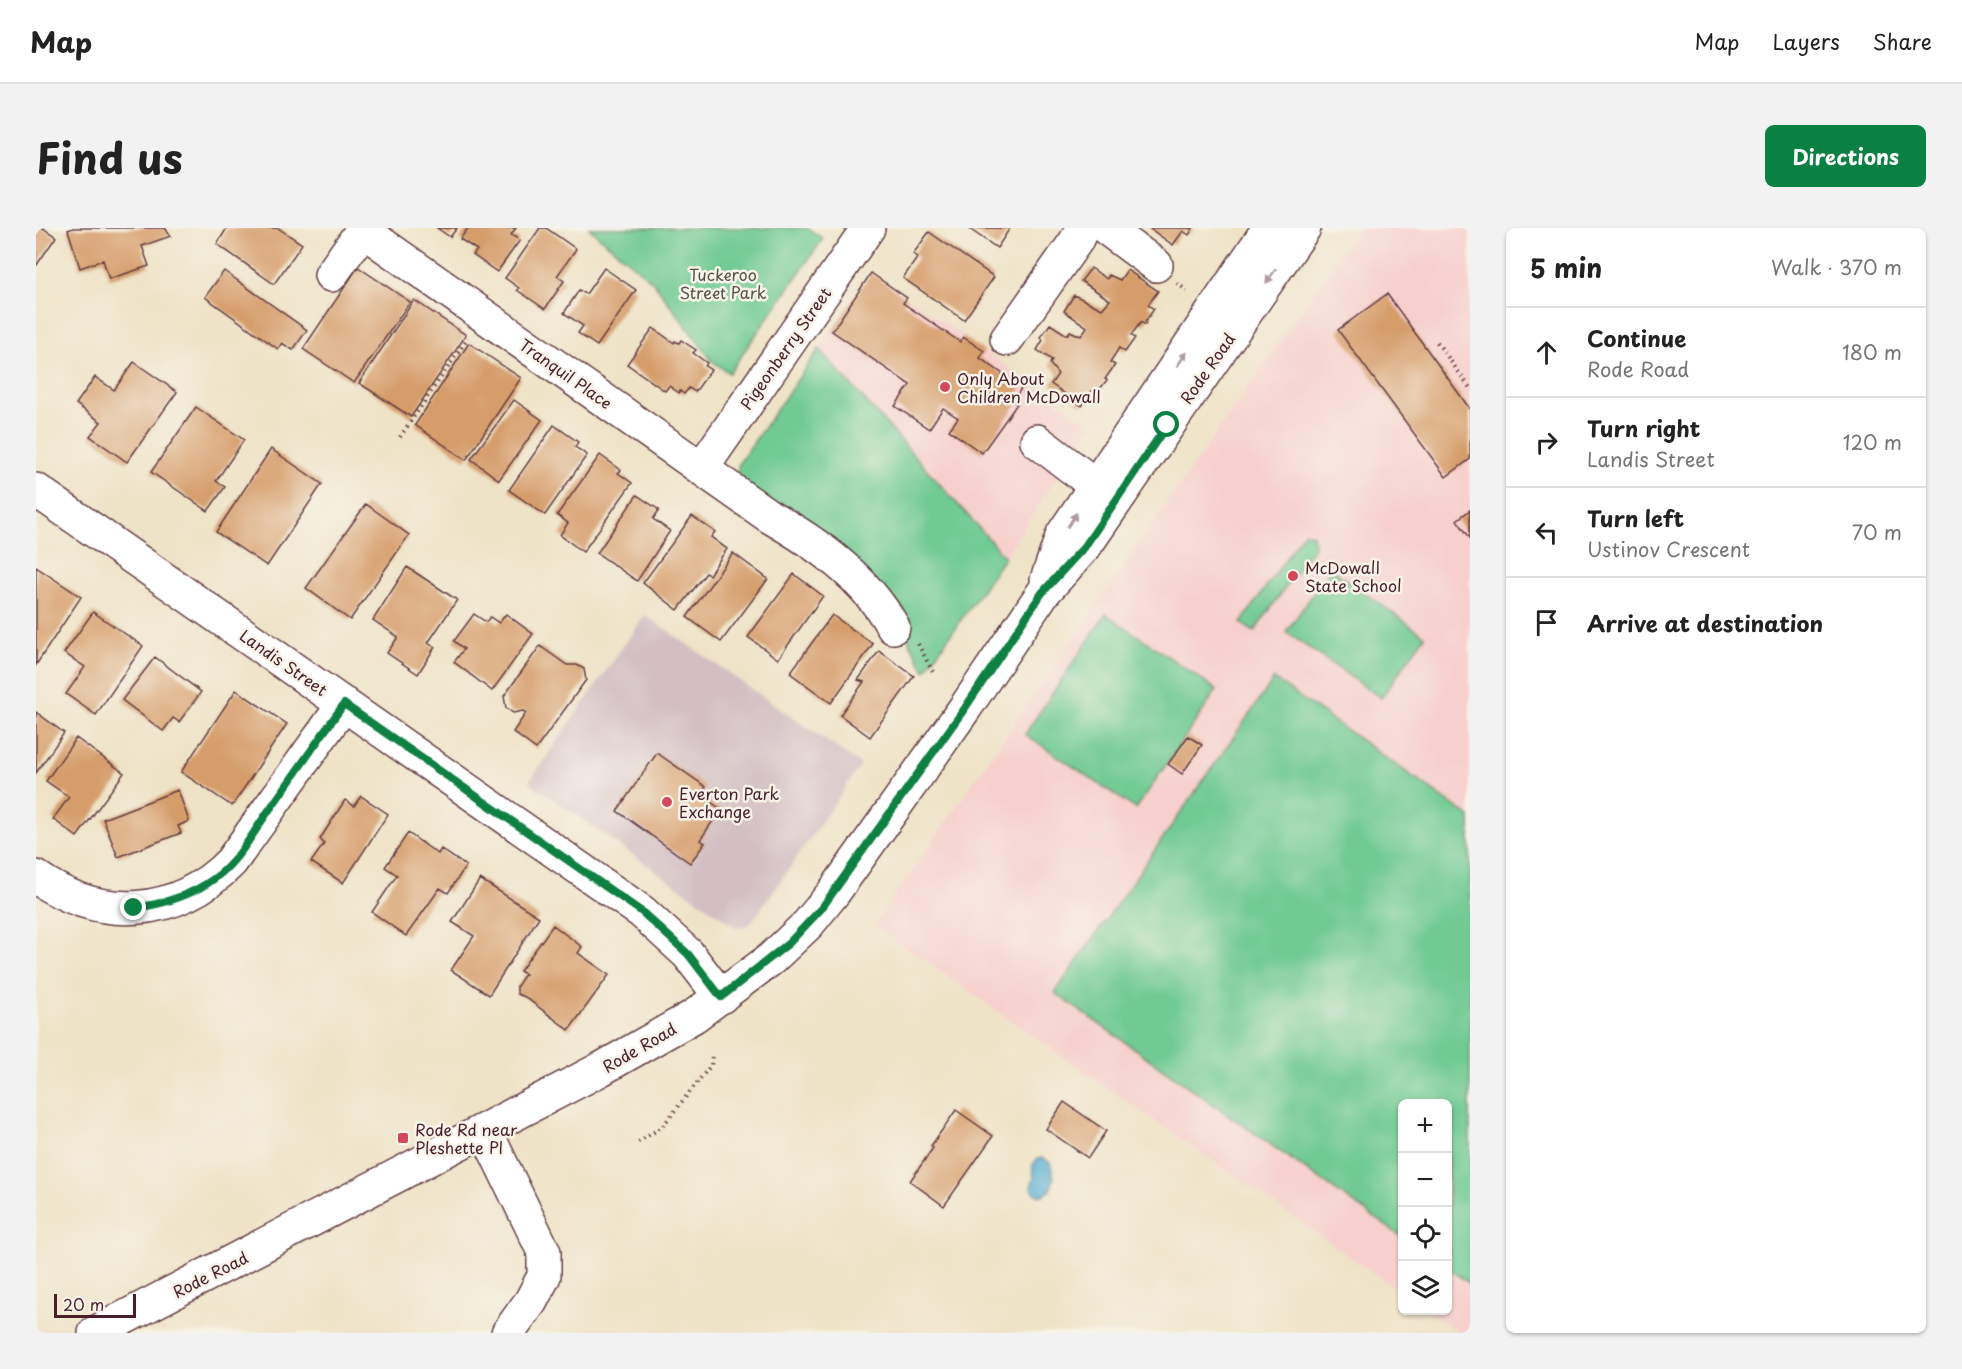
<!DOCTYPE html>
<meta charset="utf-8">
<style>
:root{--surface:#fff;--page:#f2f2f2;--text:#222;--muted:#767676;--line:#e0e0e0;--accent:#0b8043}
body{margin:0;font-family:"Playpen Sans",sans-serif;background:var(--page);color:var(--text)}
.controls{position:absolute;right:18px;bottom:18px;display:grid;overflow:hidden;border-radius:9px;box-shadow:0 2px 4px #0004}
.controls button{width:54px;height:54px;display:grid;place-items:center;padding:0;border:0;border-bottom:2px solid var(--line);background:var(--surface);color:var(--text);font:30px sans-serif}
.scale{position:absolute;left:18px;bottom:15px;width:82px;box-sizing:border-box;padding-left:6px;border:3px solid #4a1f2b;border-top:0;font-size:16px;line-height:21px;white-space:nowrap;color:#4a1f2b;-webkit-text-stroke:4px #f7f3e8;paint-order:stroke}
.stop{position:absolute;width:18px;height:18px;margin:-14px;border:4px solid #0b8043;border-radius:50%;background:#fff}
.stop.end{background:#0b8043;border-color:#fff;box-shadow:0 2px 6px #0008}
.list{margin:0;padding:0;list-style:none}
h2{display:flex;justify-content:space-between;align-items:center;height:78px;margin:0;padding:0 24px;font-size:26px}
h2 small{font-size:20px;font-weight:400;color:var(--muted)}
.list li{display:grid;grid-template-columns:39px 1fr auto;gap:18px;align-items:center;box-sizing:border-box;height:90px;padding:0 24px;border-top:2px solid var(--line)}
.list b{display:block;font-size:22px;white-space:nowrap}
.list p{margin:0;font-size:20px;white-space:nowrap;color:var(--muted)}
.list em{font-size:20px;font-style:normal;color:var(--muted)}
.icon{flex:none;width:33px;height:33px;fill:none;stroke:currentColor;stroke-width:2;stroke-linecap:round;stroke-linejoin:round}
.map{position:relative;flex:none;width:1434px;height:1105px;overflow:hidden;border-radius:9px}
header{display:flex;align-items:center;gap:36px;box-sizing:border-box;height:84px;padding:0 30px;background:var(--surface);border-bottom:2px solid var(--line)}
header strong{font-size:28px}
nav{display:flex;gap:33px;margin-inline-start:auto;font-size:21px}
.intro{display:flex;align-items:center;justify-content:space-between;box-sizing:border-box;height:144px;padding:0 36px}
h1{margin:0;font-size:42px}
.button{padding:15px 27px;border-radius:9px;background:var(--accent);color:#fff;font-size:21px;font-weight:700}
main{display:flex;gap:36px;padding:0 36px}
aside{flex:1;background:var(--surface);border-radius:9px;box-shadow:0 2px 4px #0004}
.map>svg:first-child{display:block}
</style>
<header>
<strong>Map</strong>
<nav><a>Map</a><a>Layers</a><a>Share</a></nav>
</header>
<div class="intro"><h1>Find us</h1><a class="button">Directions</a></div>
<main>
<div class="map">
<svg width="1434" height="1105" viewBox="0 0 1434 1105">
<rect width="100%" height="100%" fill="#f7f3e8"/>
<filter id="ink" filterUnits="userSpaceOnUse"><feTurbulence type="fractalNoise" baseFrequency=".0167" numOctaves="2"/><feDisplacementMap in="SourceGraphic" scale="12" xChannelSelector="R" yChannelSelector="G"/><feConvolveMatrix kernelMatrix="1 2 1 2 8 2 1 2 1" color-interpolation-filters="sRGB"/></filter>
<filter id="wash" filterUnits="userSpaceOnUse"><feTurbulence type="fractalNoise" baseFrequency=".008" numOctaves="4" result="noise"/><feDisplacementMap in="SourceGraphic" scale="24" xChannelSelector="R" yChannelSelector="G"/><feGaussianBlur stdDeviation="1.35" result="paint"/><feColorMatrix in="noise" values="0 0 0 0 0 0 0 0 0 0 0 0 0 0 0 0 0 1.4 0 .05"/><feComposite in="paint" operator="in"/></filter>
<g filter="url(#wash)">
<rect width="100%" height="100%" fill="#eee3c6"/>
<path fill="#f7d0cd" d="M1323 0H1434V1105H1424L1392 1083 1412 1082V876H1366V1065L838 697Z
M836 44 1055 197 969 329 783 121Z"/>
<path fill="#d2bec3" d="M609 387 825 537 716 694 708 699H700L493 554Z"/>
<path fill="#70ca92" stroke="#5d745e" stroke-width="1.5" d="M553 0H771L787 11 693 145 676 133 618 55Z
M783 121 969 329 889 443 859 386 705 253 701 244 703 235Z
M1268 304 1277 306 1278 319 1218 404 1205 395Z
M1295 341 1389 408 1345 470 1250 404Z
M1070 386 1181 462 1100 581 989 506Z
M1238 451 1434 589V1056L1412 1040V876H1366V1009L1019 765Z"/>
<path fill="#50acce" stroke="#4d667c" stroke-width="1.5" d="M1006 930 1014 934 1018 950 1014 963 1004 968 999 966 995 959 998 949 996 938 1001 931Z"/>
<g id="blocks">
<path fill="#d69d6a" d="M0 0H7L20 9 0 38Z
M37 0H129L135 8 106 18 113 38 73 51 67 32 44 40 32 2Z
M191 0H242L266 16 238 56 181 16Z
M401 0H421L414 9Z
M432 0H480L475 7 484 12 461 44 437 27 441 22 424 11Z
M504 0H510L540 21 521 48 528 53 509 81 481 62 483 60 469 50Z
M932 0H974L961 20Z
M1113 0H1157L1153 7 1147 3 1137 17Z
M893 4 958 49 928 92 867 50 882 29 877 26Z
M322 39 374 74 318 155 267 121Z
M568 40 600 62 561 118 542 105 547 98 528 85 543 62 550 66Z
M1055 40 1071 51 1073 47 1084 52 1091 42 1122 63 1112 77 1118 81 1109 94 1110 95 1109 97 1105 94 1095 107 1099 110 1089 124 1083 120 1074 134 1079 137 1069 151 1071 152 1060 166 1056 163 1046 178 1015 156 1022 146 1014 136 1016 132 1001 122 1007 112 1005 109 1014 96 1031 107 1034 103 1045 108 1051 99 1028 83 1038 67 1066 81 1074 72 1045 53Z
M188 43 271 102 257 122 246 115 242 121 169 69Z
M835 45 871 70 867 75 924 114 927 109 948 123 944 130 986 159 977 173 981 176 946 225 913 202 922 190 907 180 893 201 859 178 874 157 796 103Z
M1351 66 1434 181V231L1410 249 1302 102Z
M378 72 430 107 375 189 323 155Z
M617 100 638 115 639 113 643 115 645 112 660 122 657 125 671 135 669 138 675 142 659 164 653 160 648 166 644 163 643 165 633 158 629 163 591 136Z
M433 115 485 150 430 232 379 197Z
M98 134 141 164 91 234 54 208 65 194 40 176 59 149 78 162Z
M478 172 506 192 463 252 435 231Z
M160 179 208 212 180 253 189 259 172 283 115 244Z
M518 197 542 214 539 219 551 227 509 287 473 262Z
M235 221 286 256 231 338 180 304Z
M564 227 585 242 582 245 596 255 547 324 524 307 532 295 521 287Z
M601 267 623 282 617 291 634 303 601 353 561 325Z
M330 276 373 307 314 392 270 360Z
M1434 282V310L1421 292Z
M656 288 679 304 675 309 691 321 673 347 670 345 642 382 607 355Z
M697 325 732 351 685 414 651 389Z
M0 339 45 369 0 437Z
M371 339 421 372 392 415 399 419 382 446 351 425 362 409 337 392Z
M758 346 787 368 742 431 712 409Z
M57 384 107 418 60 487 30 466 49 439 28 425Z
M438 386 450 394 454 389 463 395 470 386 497 406 456 463 418 434 428 421 418 413Z
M796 387 837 416 795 475 754 445Z
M504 418 531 437H541L548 441 550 452 500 521 477 504 490 485 487 483 477 485 470 480 468 468Z
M843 423 878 448 834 509 804 487 828 454 822 452Z
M119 429 165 464 143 494 137 490 127 503 86 472Z
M200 462 251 496 196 578 145 544Z
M0 484 28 505 0 545Z
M1152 508 1166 517 1146 546 1132 536Z
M40 510 88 545 41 609 17 591 33 569 10 553Z
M621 525 670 559 664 567 685 581 664 612 669 615 654 635 581 583Z
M142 562 153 593 142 598 145 605 82 629 67 591Z
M325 568 352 586 307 655 275 634 288 616 284 611 309 572 318 578Z
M372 605 402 626 405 621 430 638 412 665 404 660 370 708 336 684 361 647 349 639Z
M444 651 503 689 453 767 415 742 438 708 416 694Z
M517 697 546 719 542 725 573 747 533 802 489 769 481 766V758L489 746 484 743Z
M1028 874 1070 903 1052 930 1010 901Z
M920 882 957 908 908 978 874 953 897 920 895 918Z"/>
</g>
</g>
<g filter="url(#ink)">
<use href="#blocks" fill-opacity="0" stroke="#633c42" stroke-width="1.5"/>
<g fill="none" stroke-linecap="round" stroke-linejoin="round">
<defs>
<path id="minor" d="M1070 0 1120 37
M326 2 733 288C782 316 829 349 857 399
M295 47 328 0
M971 111 1040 13 1046 0
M1001 213 1059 257
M666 240 832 0
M0 262 606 684 652 726 685 769
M0 649C64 694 140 690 195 634L308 476
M449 902 508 1024V1048L495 1073 472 1105"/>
<path id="major" d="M1011 352 1027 306 1233 0
M59 1105 565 841 658 788 735 731 772 696 798 664 929 480 1007 365 1049 318 1268 0"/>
</defs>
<use href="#minor" stroke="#633c42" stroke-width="36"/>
<use href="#major" stroke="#633c42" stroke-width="36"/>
<path stroke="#633c42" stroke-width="4" stroke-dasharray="1.5 4.5" stroke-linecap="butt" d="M1141 55 1151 63
M1401 114 1434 160
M1434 181V180
M364 209 432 110
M882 416 898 446
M602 914 626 899 675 837 676 826"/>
<use href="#minor" stroke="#fff" stroke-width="33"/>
<use href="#major" stroke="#fff" stroke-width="33"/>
</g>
<defs><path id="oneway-solid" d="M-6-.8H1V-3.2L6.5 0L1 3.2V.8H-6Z" transform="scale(1.5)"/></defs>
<g fill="#ae9aa0">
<use href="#oneway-solid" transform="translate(1235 48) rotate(125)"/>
<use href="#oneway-solid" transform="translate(1146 131) rotate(-56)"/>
<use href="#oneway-solid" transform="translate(1036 292) rotate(-57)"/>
</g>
</g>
<g fill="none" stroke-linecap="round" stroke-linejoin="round" filter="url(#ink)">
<path stroke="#0b8043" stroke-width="8" d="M98 680C128 676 155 668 179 650 201 634 216 607 231 585 257 549 282 512 308 476L606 684 652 726 685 769 753 715 785 681 929 480 1006 365 1049 318 1131 197"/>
</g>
<g fill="#d1495b" stroke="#f7f3e8" stroke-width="2">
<circle cx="909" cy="159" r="6"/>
<circle cx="1257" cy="348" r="6"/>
<circle cx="631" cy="574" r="6"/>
<rect x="361" y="904" width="12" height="12" rx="3"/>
</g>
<g text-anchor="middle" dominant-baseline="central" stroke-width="5" stroke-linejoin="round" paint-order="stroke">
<g font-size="16" fill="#55524a" stroke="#f7f3e8">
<text x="687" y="46">Tuckeroo<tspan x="687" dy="18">Street Park</tspan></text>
</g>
<g font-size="16" fill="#4a1f2b" stroke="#f7f3e8">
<text transform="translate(749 120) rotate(-55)">Pigeonberry Street</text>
<text transform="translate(1171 140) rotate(-55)">Rode Road</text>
<text transform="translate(530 145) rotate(35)">Tranquil Place</text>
<text transform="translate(248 434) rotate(35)">Landis Street</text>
<text transform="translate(603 819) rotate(-30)">Rode Road</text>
<text transform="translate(174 1046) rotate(-27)">Rode Road</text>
</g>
<g font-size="16" fill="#4a1f2b" stroke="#f7f3e8" text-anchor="start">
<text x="921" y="150">Only About<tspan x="921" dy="18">Children McDowall</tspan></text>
<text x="1269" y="339">McDowall<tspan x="1269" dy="18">State School</tspan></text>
<text x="643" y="565">Everton Park<tspan x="643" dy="18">Exchange</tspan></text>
<text x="379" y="901">Rode Rd near<tspan x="379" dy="18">Pleshette Pl</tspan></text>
</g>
</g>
</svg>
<div class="controls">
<button>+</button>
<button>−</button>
<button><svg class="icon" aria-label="locate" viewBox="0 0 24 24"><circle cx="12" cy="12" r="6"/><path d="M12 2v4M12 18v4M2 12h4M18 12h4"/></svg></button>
<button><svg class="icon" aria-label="layers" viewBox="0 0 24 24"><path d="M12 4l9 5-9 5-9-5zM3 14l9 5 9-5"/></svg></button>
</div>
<div class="scale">20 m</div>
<div class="stop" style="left:1131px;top:197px"></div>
<div class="stop end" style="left:98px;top:680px"></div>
</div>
<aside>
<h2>5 min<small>Walk · 370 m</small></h2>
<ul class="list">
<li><svg class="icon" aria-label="ahead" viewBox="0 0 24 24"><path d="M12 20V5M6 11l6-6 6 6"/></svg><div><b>Continue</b><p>Rode Road</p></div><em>180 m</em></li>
<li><svg class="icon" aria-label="right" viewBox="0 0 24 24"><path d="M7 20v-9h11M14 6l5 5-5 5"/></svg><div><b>Turn right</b><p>Landis Street</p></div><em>120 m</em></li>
<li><svg class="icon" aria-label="left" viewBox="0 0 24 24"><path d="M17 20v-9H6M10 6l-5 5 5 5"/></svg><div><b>Turn left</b><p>Ustinov Crescent</p></div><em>70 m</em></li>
<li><svg class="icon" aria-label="arrive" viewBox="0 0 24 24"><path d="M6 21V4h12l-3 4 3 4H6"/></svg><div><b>Arrive at destination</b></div></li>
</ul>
</aside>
</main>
